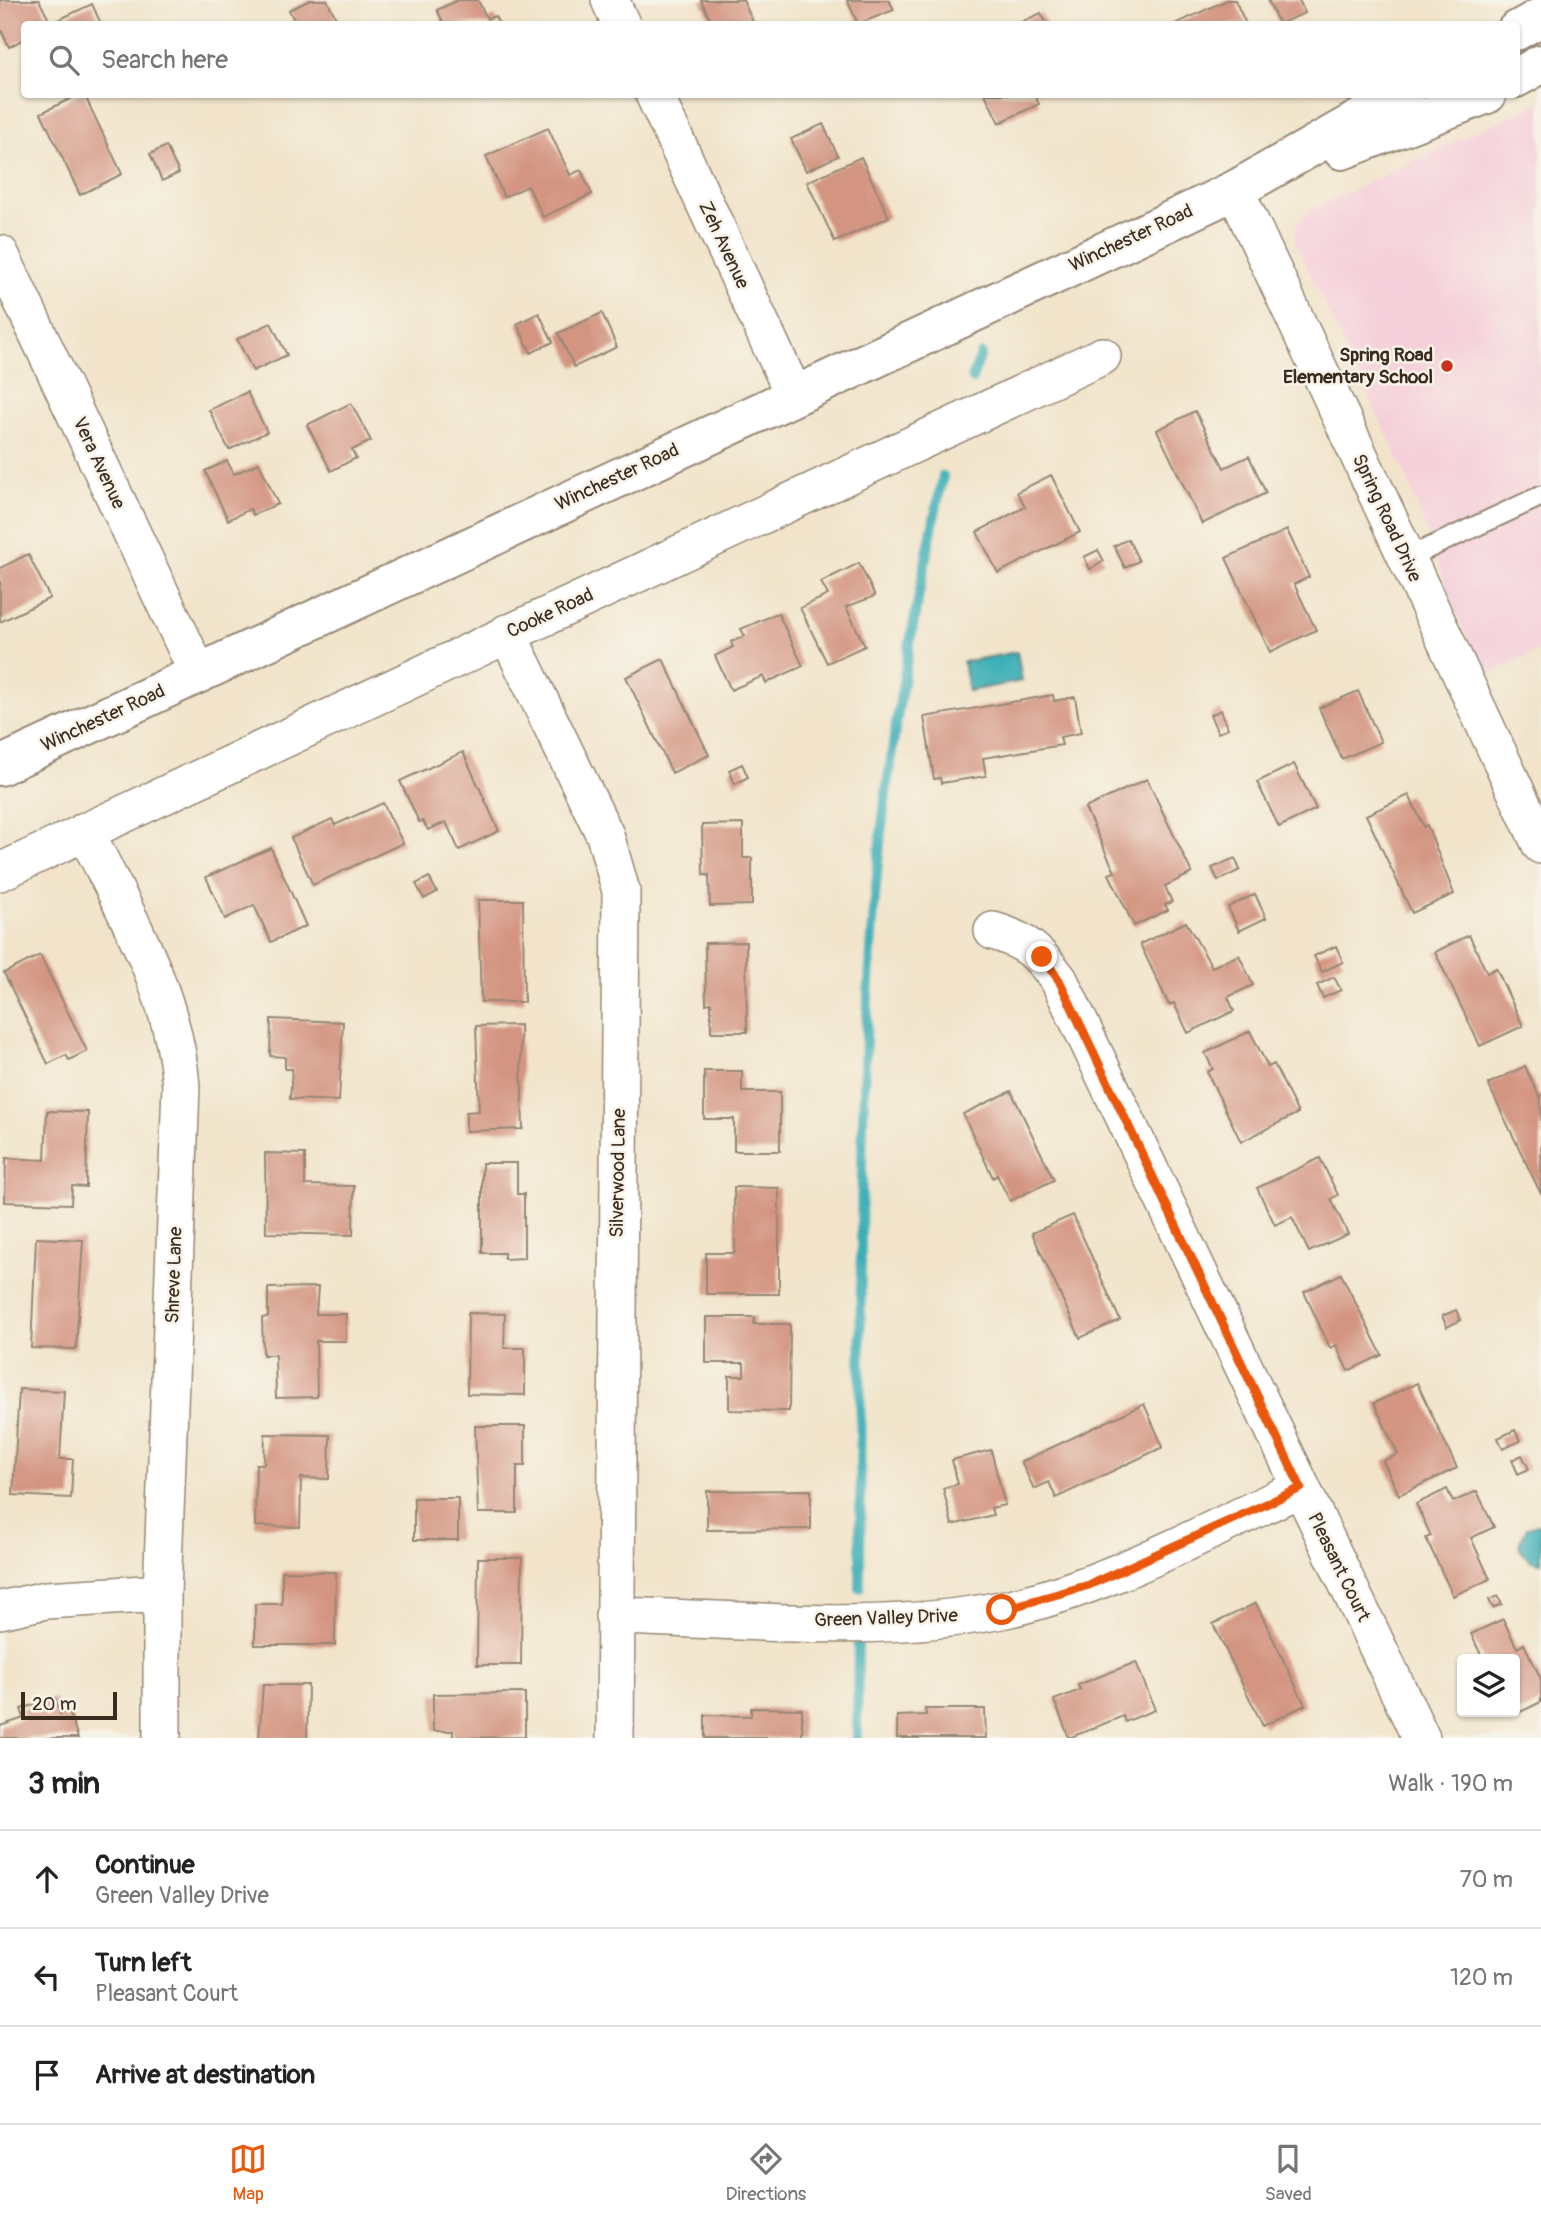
<!DOCTYPE html>
<meta charset="utf-8">
<style>
:root{--surface:#fff;--page:#f6f6f6;--text:#222;--muted:#767676;--line:#e0e0e0;--accent:#ea580c}
body{margin:0;font-family:Pangolin,sans-serif;background:var(--page);color:var(--text)}
.controls{position:absolute;right:21px;bottom:21px;display:grid;overflow:hidden;border-radius:7px;box-shadow:0 2px 5px #0004}
.controls button{width:63px;height:63px;display:grid;place-items:center;padding:0;border:0;border-bottom:2px solid var(--line);background:var(--surface);color:var(--text);font:35px sans-serif}
.scale{position:absolute;left:21px;bottom:18px;width:96px;box-sizing:border-box;padding-left:7px;border:4px solid #3b2a1e;border-top:0;font-size:19px;line-height:24px;white-space:nowrap;color:#3b2a1e;-webkit-text-stroke:5px #f7f3e8;paint-order:stroke}
.stop{position:absolute;width:21px;height:21px;margin:-16px;border:5px solid #ea580c;border-radius:50%;background:#fff}
.stop.end{background:#ea580c;border-color:#fff;box-shadow:0 2px 7px #0008}
.list{margin:0;padding:0;list-style:none}
h2{display:flex;justify-content:space-between;align-items:center;height:91px;margin:0;padding:0 28px;font-size:30px}
h2 small{font-size:23px;font-weight:400;color:var(--muted)}
.list li{display:grid;grid-template-columns:46px 1fr auto;gap:21px;align-items:center;box-sizing:border-box;height:98px;padding:0 28px;border-top:2px solid var(--line)}
.list b{display:block;font-size:26px;white-space:nowrap}
.list p{margin:0;font-size:23px;white-space:nowrap;color:var(--muted)}
.list em{font-size:23px;font-style:normal;color:var(--muted)}
.icon{flex:none;width:38px;height:38px;fill:none;stroke:currentColor;stroke-width:2;stroke-linecap:round;stroke-linejoin:round}
.map{position:relative;flex:none;width:1541px;height:1738px;overflow:hidden}
.search{position:absolute;background:var(--surface);box-shadow:0 2px 5px #0004;left:21px;right:21px;top:21px;height:77px;display:flex;align-items:center;gap:18px;box-sizing:border-box;padding:0 24px;border-radius:7px;color:var(--muted);font-size:26px}
.sheet{height:385px;background:var(--surface)}
nav{display:flex;justify-content:space-around;align-items:center;box-sizing:border-box;height:98px;border-top:2px solid var(--line);background:var(--surface);font-size:19px;color:var(--muted)}
nav a{display:grid;justify-items:center;gap:4px}
nav .on{color:var(--accent)}
.map>svg:first-child{display:block}
</style>
<div class="map">
<svg width="1541" height="1738" viewBox="0 0 1541 1738">
<rect width="100%" height="100%" fill="#f7f3e8"/>
<filter id="ink" filterUnits="userSpaceOnUse"><feTurbulence type="fractalNoise" baseFrequency=".0143" numOctaves="2"/><feDisplacementMap in="SourceGraphic" scale="14" xChannelSelector="R" yChannelSelector="G"/><feConvolveMatrix kernelMatrix="1 2 1 2 8 2 1 2 1" color-interpolation-filters="sRGB"/></filter>
<filter id="wash" filterUnits="userSpaceOnUse"><feTurbulence type="fractalNoise" baseFrequency=".00686" numOctaves="4" result="noise"/><feDisplacementMap in="SourceGraphic" scale="28" xChannelSelector="R" yChannelSelector="G"/><feGaussianBlur stdDeviation="1.57" result="paint"/><feColorMatrix in="noise" values="0 0 0 0 0 0 0 0 0 0 0 0 0 0 0 0 0 1.4 0 .05"/><feComposite in="paint" operator="in"/></filter>
<g filter="url(#wash)">
<rect width="100%" height="100%" fill="#f1e4ca"/>
<path fill="#f5cfda" d="M1541 101V650L1484 676 1451 599 1407 477 1295 242 1297 224 1310 210Z"/>
<path fill="#3eafb7" stroke="#3c6c6a" stroke-width="2" d="M1017 652 1022 681 968 691 963 662Z
M1541 1523V1563C1529 1562 1522 1555 1519 1544L1527 1527Z"/>
<g fill="none" stroke-linecap="round" stroke-linejoin="round">
<path stroke="#3eafb7" stroke-width="10" d="M972 379 981 354
M860 1588C862 1347 855 1103 878 863 891 733 916 604 943 476
M857 1738 858 1645"/>
</g>
<g id="blocks">
<path fill="#d39481" d="M0 0H39L51 24H24V39L9 47 0 28Z
M310 0H327L339 24H296L289 10Z
M458 0H478L487 19 495 16 499 24H444L437 10Z
M701 0H743L754 24H712Z
M847 0H889L894 10 858 24Z
M1227 0H1235L1246 24H1175Z
M1268 0H1299L1305 13 1279 24Z
M92 4 101 24H58L56 21Z
M1041 13 1047 24H1017Z
M80 94H84L122 174 80 195 41 113Z
M985 94H1034L1039 104 999 123Z
M823 124 838 156 806 171 791 139Z
M548 128 570 175 581 170 592 194 543 217 528 186 504 197 486 156Z
M166 146 179 173 162 181 150 154Z
M861 157 889 217 835 242 807 182Z
M539 313 553 342 531 353 517 324Z
M602 313 617 347 574 367 558 333Z
M271 323 287 355 253 371 237 339Z
M247 392 267 432 229 450 209 410Z
M351 403 371 441 352 450 356 458 331 471 307 425Z
M1195 411 1224 468 1249 456 1266 493 1202 524 1157 430Z
M227 461 234 474 259 463 278 504 253 515 250 509 228 520 205 471Z
M1051 475 1080 532 998 573 977 532 1025 507 1017 492Z
M1287 530 1309 577 1294 584 1316 630 1270 652 1226 558Z
M1128 539 1139 561 1125 568 1114 546Z
M1098 550 1104 561 1090 569 1084 557Z
M28 554 50 598 0 622V568Z
M859 563 875 596 846 607 865 646 827 663 800 608 828 595 821 582Z
M778 613 803 666 766 683 763 676 731 690 715 656 733 647 731 642 745 636 741 629Z
M663 659 709 755 672 773 626 677Z
M1358 691 1381 742 1342 759 1319 708Z
M1053 695 1054 701 1075 697 1081 733 1060 737 1062 745 983 758 986 776 941 783 940 778 934 779 924 717Z
M1221 710 1228 728 1218 733 1210 715Z
M463 752 499 831 459 850 446 822 428 830 423 821 419 822 400 781Z
M742 764 748 777 735 784 729 770Z
M1294 764 1316 809 1279 827 1257 782Z
M1147 779 1192 873 1165 886 1172 902 1165 905 1168 910 1134 926 1109 874 1115 872 1085 808Z
M1409 795 1424 827 1427 825 1454 894 1412 913 1366 815Z
M383 803 403 843 313 885 291 838 332 819 335 825Z
M743 824V858H752V905L710 906 709 875H703L702 825Z
M271 848 306 926 271 942 254 905 225 919 206 877Z
M1235 858 1240 870 1218 881 1212 868Z
M429 877 437 892 424 899 416 884Z
M1255 894 1266 918 1239 931 1228 907Z
M478 900H523L524 1002H481Z
M1186 922 1212 967 1239 955 1253 985 1228 997 1234 1011 1188 1033 1174 1003 1169 1005 1140 944Z
M1469 935 1487 973 1496 968 1523 1026 1480 1046 1435 952Z
M746 942 747 1032H711V1003L706 1004 705 943Z
M1336 946 1343 962 1322 972 1314 956Z
M40 955 87 1051 69 1060 66 1055 48 1064 4 973Z
M1334 977 1341 990 1323 998 1317 985Z
M271 1019 343 1022 339 1101 290 1099 292 1069H285V1057L270 1056Z
M520 1025 523 1129 466 1131V1112L479 1111 476 1026Z
M1250 1031 1268 1067 1274 1064 1298 1113 1241 1142 1207 1072 1213 1069 1205 1053Z
M1525 1066 1539 1096 1541 1095V1194L1488 1084Z
M704 1071H742V1092H780V1151H734V1119H704Z
M1011 1091 1054 1180 1010 1201 997 1175 993 1178 963 1114Z
M47 1111 88 1112 86 1187 72 1186 71 1204 5 1202 6 1158 45 1160Z
M265 1153 305 1154V1185L354 1186 353 1235 266 1233Z
M1320 1158 1338 1195 1331 1199 1348 1234 1309 1252 1292 1217 1275 1225 1257 1188Z
M482 1163H517V1194H524V1258L504 1259V1253H482Z
M734 1187 779 1188V1294H706V1253H735Z
M1073 1215 1120 1320 1080 1338 1032 1233Z
M36 1238 83 1240 76 1349 31 1348Z
M1341 1274 1382 1355 1348 1371 1336 1345 1330 1348 1304 1292Z
M318 1287 316 1314H346V1341H316L317 1397 276 1398 275 1355H263L262 1318 268 1317V1288Z
M1456 1310 1461 1320 1447 1327 1442 1316Z
M468 1313 505 1314 504 1348H525V1395L467 1394Z
M706 1317H755L754 1324H790L789 1411 729 1410V1376H744V1363H706Z
M1417 1383 1457 1468 1399 1495 1383 1461 1398 1454 1374 1403Z
M19 1389 64 1391 60 1459H73L71 1498 13 1495Z
M1144 1404 1163 1447 1056 1498 1049 1482 1034 1489 1021 1462Z
M475 1426H525V1466H517V1513H478Z
M1515 1430 1520 1441 1503 1449 1498 1438Z
M265 1434 330 1435 329 1479 301 1478 300 1527 255 1526 256 1464H264Z
M991 1450 1005 1505 991 1508 993 1515 952 1525 943 1488 958 1484 952 1460Z
M1522 1455 1529 1469 1518 1474 1512 1460Z
M1447 1489 1453 1502 1477 1491 1494 1527 1471 1538 1490 1579 1453 1596 1426 1538 1431 1536 1416 1504Z
M811 1490V1529L707 1530V1491Z
M414 1498H458V1540H414Z
M478 1558H522L521 1665H477Z
M282 1571 336 1572 335 1645H255V1604H282Z
M1498 1596 1502 1604 1493 1608 1489 1600Z
M1256 1603 1305 1705 1263 1726 1213 1624Z
M1503 1619 1517 1648 1524 1644 1541 1679V1702L1512 1716 1510 1712H1515V1659H1483L1471 1634Z
M1136 1662 1155 1710 1125 1722 1123 1716 1069 1738 1054 1700 1080 1690 1078 1685Z
M263 1685H308L307 1738H259Z
M525 1693V1737L453 1738V1731H433V1694Z
M55 1698 60 1714 69 1711 78 1738H0V1726L24 1718 21 1709Z
M751 1708 802 1709V1738H705V1715L751 1716Z
M925 1709H985L986 1738H897V1716L926 1715Z"/>
</g>
</g>
<g filter="url(#ink)">
<use href="#blocks" fill-opacity="0" stroke="#968774" stroke-width="2"/>
<g fill="none" stroke-linecap="round" stroke-linejoin="round">
<defs>
<path id="service" d="M1405 559 1541 496"/>
<path id="minor" d="M610 0 621 24
M654 94 794 395
M1235 190 1541 845
M0 254 198 673
M507 633 605 835 621 891 615 1738
M85 831C126 914 174 993 181 1086L162 1593V1738
M0 872 1102 356
M993 931C1027 941 1038 952 1059 980L1421 1738
M0 1610 46 1600 162 1593
M614 1616C740 1619 877 1635 1001 1610 1103 1589 1206 1531 1301 1488"/>
<path id="secondary" d="M1516 31 1541 17
M1516 78 1541 64
M1342 150 1487 94
M0 766 1172 220 1235 190 1404 94"/>
</defs>
<use href="#service" stroke="#968774" stroke-width="23"/>
<use href="#minor" stroke="#968774" stroke-width="40"/>
<use href="#secondary" stroke="#968774" stroke-width="42"/>
<use href="#service" stroke="#fff" stroke-width="19"/>
<use href="#minor" stroke="#fff" stroke-width="37"/>
<use href="#secondary" stroke="#fff" stroke-width="38"/>
</g>
</g>
<g fill="none" stroke-linecap="round" stroke-linejoin="round" filter="url(#ink)">
<path stroke="#ea580c" stroke-width="9" d="M1002 1610 1089 1585 1301 1488 1059 980 1042 957"/>
</g>
<circle fill="#c8321e" stroke="#f7f3e8" stroke-width="2.5" cx="1447" cy="366" r="7"/>
<g text-anchor="middle" dominant-baseline="central" stroke-width="5" stroke-linejoin="round" paint-order="stroke">
<g font-size="19" fill="#3b2a1e" stroke="#f7f3e8">
<text transform="translate(1131 238) rotate(-25)">Winchester Road</text>
<text transform="translate(724 245) rotate(65)">Zeh Avenue</text>
<text transform="translate(99 463) rotate(65)">Vera Avenue</text>
<text transform="translate(617 477) rotate(-25)">Winchester Road</text>
<text transform="translate(1387 518) rotate(65)">Spring Road Drive</text>
<text transform="translate(550 613) rotate(-25)">Cooke Road</text>
<text transform="translate(103 718) rotate(-25)">Winchester Road</text>
<text transform="translate(618 1173) rotate(-89)">Silverwood Lane</text>
<text transform="translate(174 1275) rotate(-88)">Shreve Lane</text>
<text transform="translate(1339 1567) rotate(64)">Pleasant Court</text>
<text transform="translate(886 1618) rotate(-2)">Green Valley Drive</text>
</g>
<g font-size="19" font-weight="bold" fill="#3b2a1e" stroke="#f7f3e8" text-anchor="end">
<text x="1433" y="355">Spring Road<tspan x="1433" dy="22">Elementary School</tspan></text>
</g>
</g>
</svg>
<div class="controls">
<button><svg class="icon" aria-label="layers" viewBox="0 0 24 24"><path d="M12 4l9 5-9 5-9-5zM3 14l9 5 9-5"/></svg></button>
</div>
<div class="scale">20 m</div>
<div class="stop" style="left:1002px;top:1610px"></div>
<div class="stop end" style="left:1042px;top:957px"></div>
<div class="search"><svg class="icon" aria-label="search" viewBox="0 0 24 24"><circle cx="10" cy="10" r="6"/><path d="M15 15l6 6"/></svg>Search here</div>
</div>
<section class="sheet">
<h2>3 min<small>Walk · 190 m</small></h2>
<ul class="list">
<li><svg class="icon" aria-label="ahead" viewBox="0 0 24 24"><path d="M12 20V5M6 11l6-6 6 6"/></svg><div><b>Continue</b><p>Green Valley Drive</p></div><em>70 m</em></li>
<li><svg class="icon" aria-label="left" viewBox="0 0 24 24"><path d="M17 20v-9H6M10 6l-5 5 5 5"/></svg><div><b>Turn left</b><p>Pleasant Court</p></div><em>120 m</em></li>
<li><svg class="icon" aria-label="arrive" viewBox="0 0 24 24"><path d="M6 21V4h12l-3 4 3 4H6"/></svg><div><b>Arrive at destination</b></div></li>
</ul>
</section>
<nav>
<a class="on"><svg class="icon" aria-label="map" viewBox="0 0 24 24"><path d="M3 6l6-2 6 2 6-2v14l-6 2-6-2-6 2zM9 4v14M15 6v14"/></svg>Map</a>
<a><svg class="icon" aria-label="directions" viewBox="0 0 24 24"><path d="M12 3l9 9-9 9-9-9zM9 14v-3h6M13 9l2 2-2 2"/></svg>Directions</a>
<a><svg class="icon" aria-label="saved" viewBox="0 0 24 24"><path d="M7 4h10v16l-5-4-5 4z"/></svg>Saved</a>
</nav>
